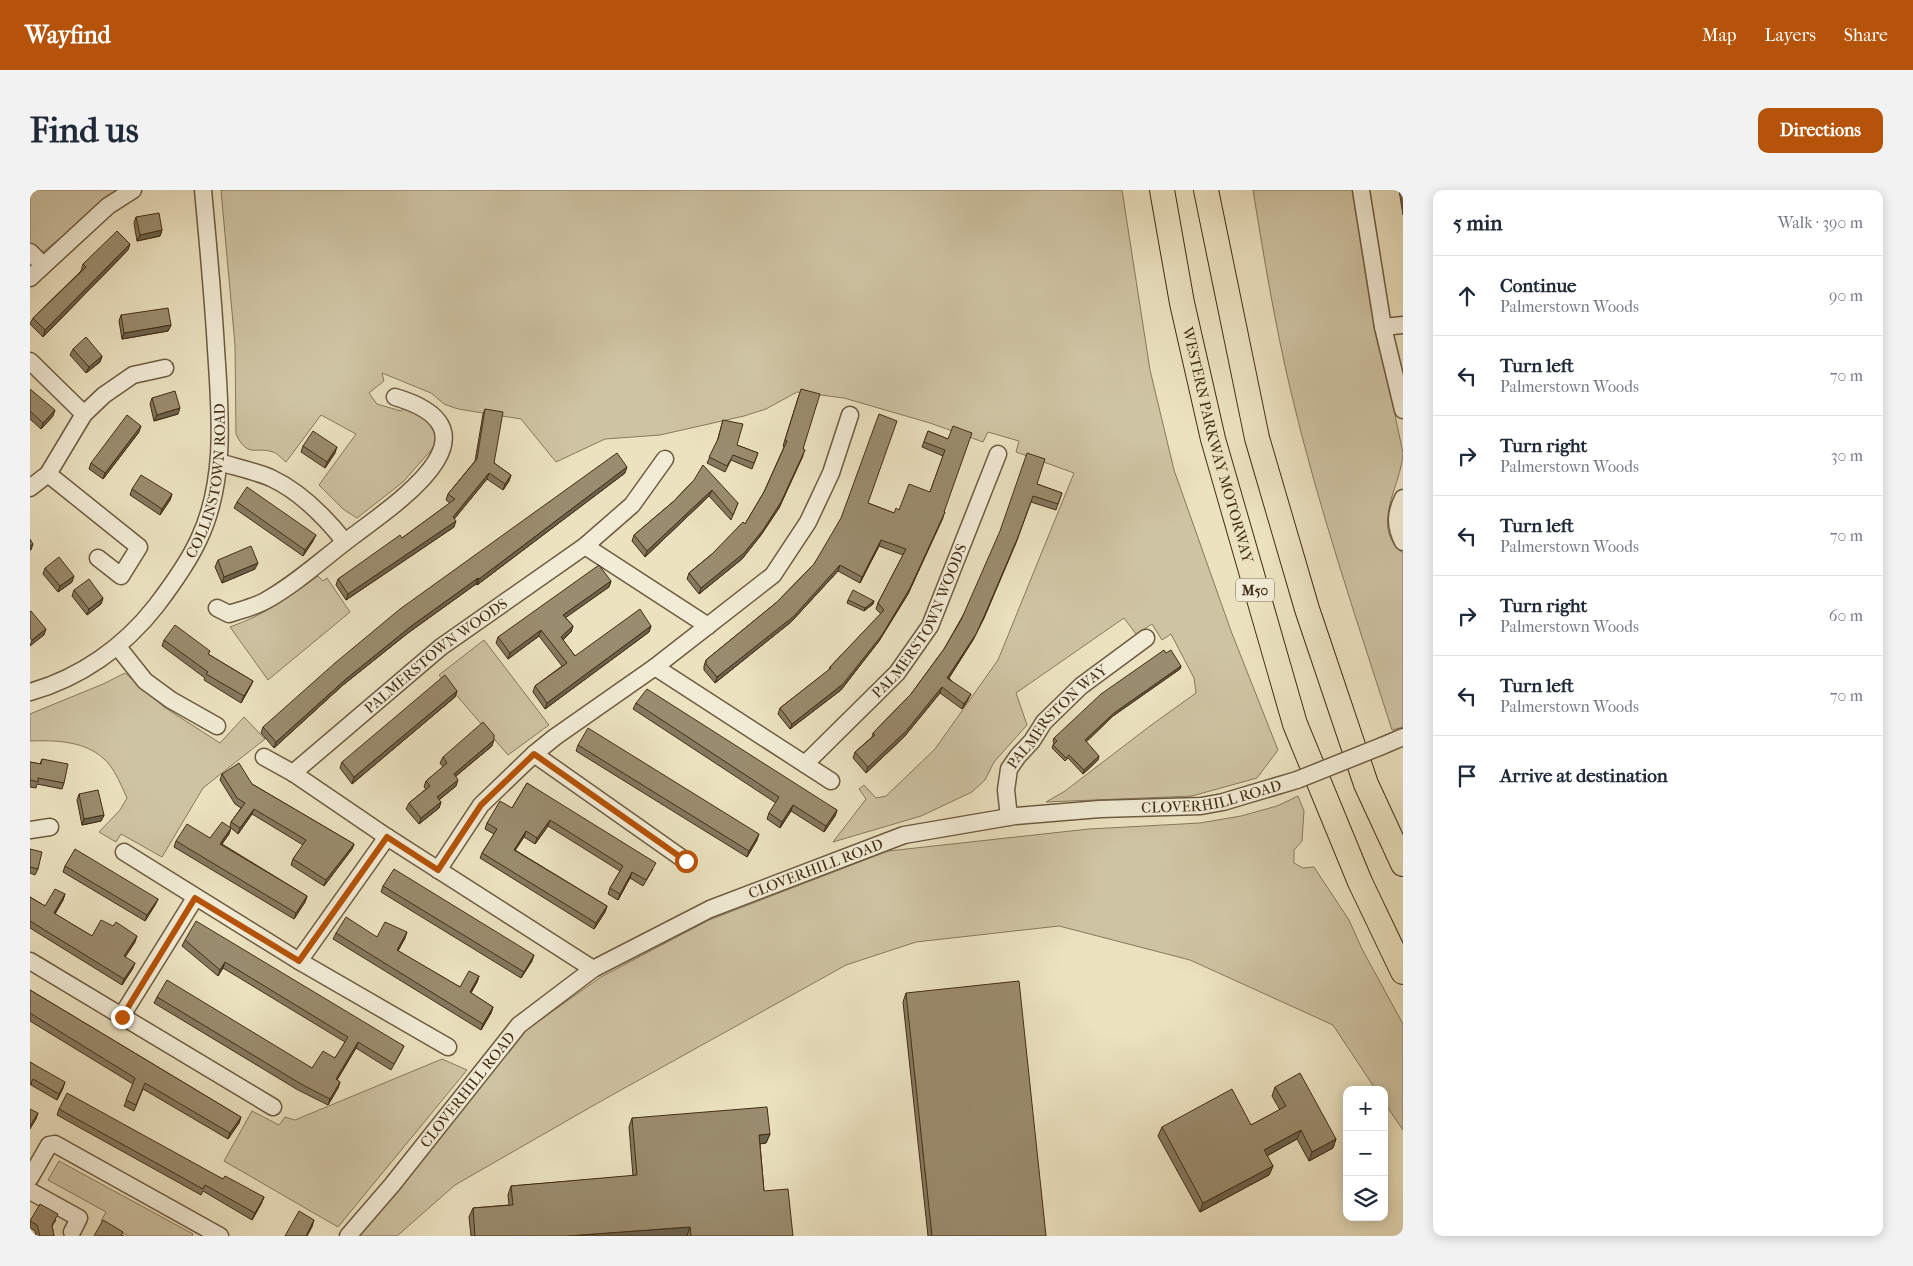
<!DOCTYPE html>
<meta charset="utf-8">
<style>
:root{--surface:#fff;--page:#f2f2f3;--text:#1f2937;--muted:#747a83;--line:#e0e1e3;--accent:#b45309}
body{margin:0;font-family:"IM FELL French Canon",serif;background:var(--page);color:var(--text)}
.controls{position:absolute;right:15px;bottom:15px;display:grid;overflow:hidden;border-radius:10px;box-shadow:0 2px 12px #0003}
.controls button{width:45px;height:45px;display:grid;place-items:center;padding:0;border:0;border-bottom:1px solid var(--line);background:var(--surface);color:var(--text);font:25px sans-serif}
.stop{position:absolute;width:15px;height:15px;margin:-11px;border:4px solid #b45309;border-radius:50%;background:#fff}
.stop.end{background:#b45309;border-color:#fff;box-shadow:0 1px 5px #0008}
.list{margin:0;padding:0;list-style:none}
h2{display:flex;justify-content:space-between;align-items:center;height:65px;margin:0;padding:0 20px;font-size:21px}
h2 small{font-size:16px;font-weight:400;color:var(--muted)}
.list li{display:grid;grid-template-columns:32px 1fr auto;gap:15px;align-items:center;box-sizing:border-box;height:80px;padding:0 20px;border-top:1px solid var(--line)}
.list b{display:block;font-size:19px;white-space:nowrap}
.list p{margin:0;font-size:16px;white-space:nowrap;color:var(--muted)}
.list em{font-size:16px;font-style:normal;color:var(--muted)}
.icon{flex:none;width:28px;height:28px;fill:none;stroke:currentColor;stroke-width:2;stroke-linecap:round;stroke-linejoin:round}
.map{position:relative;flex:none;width:1373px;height:1046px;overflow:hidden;border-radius:10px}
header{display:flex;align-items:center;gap:30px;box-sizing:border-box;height:70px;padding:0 25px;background:var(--accent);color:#fff}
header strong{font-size:24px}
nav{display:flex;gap:28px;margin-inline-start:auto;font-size:18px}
.intro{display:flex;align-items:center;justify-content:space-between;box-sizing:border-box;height:120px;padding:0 30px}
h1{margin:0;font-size:35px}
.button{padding:12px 22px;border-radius:10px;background:var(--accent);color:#fff;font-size:18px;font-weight:700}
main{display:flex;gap:30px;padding:0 30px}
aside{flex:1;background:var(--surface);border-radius:10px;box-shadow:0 2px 12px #0003}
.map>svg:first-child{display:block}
</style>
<header>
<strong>Wayfind</strong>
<nav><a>Map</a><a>Layers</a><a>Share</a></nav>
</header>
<div class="intro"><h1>Find us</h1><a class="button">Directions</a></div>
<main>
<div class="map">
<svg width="1373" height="1046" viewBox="0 0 1373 1046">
<rect width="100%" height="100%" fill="#ebe2c0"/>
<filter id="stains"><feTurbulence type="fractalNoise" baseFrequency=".004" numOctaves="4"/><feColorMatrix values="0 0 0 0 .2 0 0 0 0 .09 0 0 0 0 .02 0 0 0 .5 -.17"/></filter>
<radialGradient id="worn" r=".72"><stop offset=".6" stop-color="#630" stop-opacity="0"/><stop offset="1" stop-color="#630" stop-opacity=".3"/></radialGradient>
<path fill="#cec3a3" stroke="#88785c" d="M0 0H91L0 72Z
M191 0H1092L1120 180 1144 280 1201 441 1248 560 1227 588 1162 606 1016 612 1035 601 1120 536 1166 503 1164 488 1141 444 1132 450 1122 434 1106 444 1094 428 986 503 997 535 964 572 955 590 942 602 891 626 803 652 836 609 829 599 834 595 846 608 856 606 905 559 968 470 1044 283 986 262 989 251 958 242 953 252 900 233 814 208 767 202 736 219 714 226 630 245 575 249 526 272 491 229 428 219 414 214 401 203 352 183 354 191 339 203 347 214 371 221 376 217 385 219 407 240 406 252 402 259 373 292 327 328 313 319 289 295 326 244 291 225 256 272C252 269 247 263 243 262 225 256 218 269 206 244L205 155Z
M1223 0H1325L1347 140 1373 263C1371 297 1339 337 1373 363V537L1362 540C1326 428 1288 316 1261 202 1245 135 1234 68 1223 0Z
M288 386 293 391 297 388 320 422 238 490 200 437C234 425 260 407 288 386Z
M454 450 519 535 478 565 409 485Z
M95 483 134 517 190 553 214 527 235 549 173 598 132 667 91 644 86 652 69 642 90 620 97 608C91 595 84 577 73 568 54 551 25 550 0 551V524L73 494Z
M1268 606 1274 621 1272 651 1264 660V673L1273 678 1284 677 1319 730 1332 759 1373 834V940L1354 912V900H1346L1303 835 1160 770 1029 736 886 752 816 775 573 910 425 995 367 1046H329L496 840 571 787 679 730 858 661 1059 639 1170 633 1211 626 1247 616Z
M412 869 437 880 308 1037 194 971 222 921 249 935 255 927 265 930Z
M29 971 163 1044 162 1046H98L71 1031 76 1022 18 990Z"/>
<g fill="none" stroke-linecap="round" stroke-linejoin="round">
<defs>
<g id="minor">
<path d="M1331 0 1353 137 1373 220"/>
<path d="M0 62 13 75"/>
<path d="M0 88 78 16 103 0"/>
<path d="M1353 137 1373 135"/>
<path d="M0 171 54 224"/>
<path d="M189 272C205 277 225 281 241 288 269 301 296 328 315 352"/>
<path d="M18 284 109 357 91 386 68 368"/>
<path d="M0 298 18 284 54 224 74 205 103 185 135 178"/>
<path d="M1373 308C1365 324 1365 336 1373 352"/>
<path d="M555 356 678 436"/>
<path d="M187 418 199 424C211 420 224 417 235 411 266 394 295 367 323 346 367 313 477 240 365 207"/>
<path d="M88 457 115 491 141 510 187 536"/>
<path d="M625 477 801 591"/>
<path id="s1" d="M0 502C50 488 94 457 126 416 142 395 158 373 169 349 197 290 190 221 186 159 183 106 178 53 173 0"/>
<path d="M1352 556 1373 547"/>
<path d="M504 564 656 671"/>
<path d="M234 567 263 583 357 647 563 779"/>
<path id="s2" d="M775 574 867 483 900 436 968 264"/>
<path id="s3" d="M263 583 411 457 555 356 602 315 635 269"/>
<path id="s4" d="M979 627 976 600 979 579 988 566 1002 551 1014 532 1051 496 1116 448"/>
<path d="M0 640 20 637"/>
<path d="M94 662 269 771 418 857"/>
<path d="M408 680 451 615 504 564 525 547 625 477 743 385 778 332 801 283 820 225"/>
<path d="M0 771 243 917"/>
<path d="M269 771 357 647"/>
<path d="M91 827 165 708"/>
<path d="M0 988 19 955 25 954 190 1046"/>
<path d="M0 1001 49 1028 42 1042"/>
<path id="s5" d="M318 1046 362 995 489 835 563 779 680 719 874 645 985 626 1070 619 1171 616 1193 612 1267 590"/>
</g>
<g id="highway">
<path id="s6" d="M1132 0 1152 113 1183 249 1265 534 1330 692 1373 782"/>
<path d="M1176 0 1227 248 1277 419 1336 594 1373 674"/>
</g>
</defs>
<use href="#minor" stroke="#6d5b40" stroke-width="19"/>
<use href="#highway" stroke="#432e15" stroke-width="26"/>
<use href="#minor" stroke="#f2ecd6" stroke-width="16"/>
<use href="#highway" stroke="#ebe2c0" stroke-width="24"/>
<defs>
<path id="minor-bridge" d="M1267 590 1352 556"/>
</defs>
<use href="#minor-bridge" stroke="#6d5b40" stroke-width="19" stroke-linecap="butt"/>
<use href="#minor-bridge" stroke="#f2ecd6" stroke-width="16"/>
</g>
<path fill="#84785f" stroke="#432e15" d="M1369 0H1373V25Z
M106 27 132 40 130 46 107 51 104 33Z
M98 60 13 147 0 134 3 128 51 81 53 74Z
M91 125 141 135 138 141 92 149 89 131Z
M43 159 72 166 70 172 56 183 40 165Z
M0 199 23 226 11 239 0 229Z
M769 205 773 259V266L749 318 731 345 712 369 669 404 657 389 659 383 682 364 715 334 734 302 754 257 753 256Z
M122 208 148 224 124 231 120 214Z
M455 219 464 273 481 285 479 291 473 300 457 289 424 329V337L316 410 306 395 308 389 372 348 420 313 416 310 418 304 445 271 453 224Z
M693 230 707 255 728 263 722 279 701 270 695 282 677 273 687 252Z
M898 241 918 249 913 328 878 404 849 451 811 500 760 539 748 524 750 518 799 480 800 477 851 424 846 419 848 413 873 365 849 356 830 393 808 381 761 432 685 493 674 480V476L676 470 747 412 784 374 838 313 864 323 900 302 913 266 892 257Z
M109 242 73 289 59 279 61 273Z
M273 256 305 263 295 278 271 262Z
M595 283 447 395 446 394 378 443 313 495 244 558 231 543 233 537Z
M664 290 708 313 701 330 679 306 615 367 602 351 604 345 644 311Z
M1007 294 1032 303 1026 320 1001 312 986 353 954 428 943 450 919 488 938 510 932 519 910 503 874 547 836 583 823 568 825 562 842 547 843 543 881 504 914 459Z
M102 299 142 304 140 310 130 325 100 305Z
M207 312 283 351 273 366 204 318Z
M188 370 225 379 192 393 185 377Z
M15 378 42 392 28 402 13 384Z
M581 391 579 397 535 427 543 436 541 442 533 450 545 466 621 436 619 442 515 519 503 502 505 496 532 476 509 446 478 469 466 453 468 447Z
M44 400 73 408 71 414 57 425 42 406Z
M818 410 844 411 843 414 834 421 817 413Z
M134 450 180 461 178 464 223 491 220 497 211 513 174 490 175 488 132 456Z
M1151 476 1150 479 1083 526 1056 552 1068 570 1053 584 1038 568 1035 571 1022 558 1023 555 1024 553 1023 551 1024 548Z
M427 501 425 507 322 594 310 578 312 572Z
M606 513 807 620 805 626 794 642 761 621 750 638 737 629 739 623 746 613 603 519Z
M548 555 727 650 717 667 546 561Z
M462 556 426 586V596L409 610 411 612 409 618 389 634 376 619 379 613 396 599 394 597 396 591 413 577 410 573 413 567Z
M12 569 34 593 32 599 7 594 6 598 0 597V572L10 574Z
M192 584 222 594 324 654 322 659 294 696 261 675 263 669 273 655 222 624 208 644 201 638 199 644 192 654 277 706 275 712 264 729 144 657 146 651 180 648 200 637 201 632 211 618 205 614 190 590Z
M497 593 623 679 613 696 600 688 588 710 578 704 580 698 590 681 518 636 505 654 494 647 485 660 577 716 575 722 564 739 450 668 452 663 464 644 455 639 457 633 482 618Z
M49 604 74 625 71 631 52 635 47 610Z
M0 660 8 679 5 685 0 683Z
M35 676 128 709 125 715 115 731 33 682Z
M353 696 502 771 491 788 351 702Z
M35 704 33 710 25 724 62 746 105 752 95 767 103 778 92 795 0 738V707L15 716Z
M306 743 347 747 375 748 368 761 430 797 449 786 447 792 441 803 463 817 461 823 451 840 303 749Z
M155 750 374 856 371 862 361 880 326 858 307 890 310 892 308 898 298 915 268 900 124 813 127 807 282 878 305 868 315 852 193 778 188 786 152 756Z
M0 800 211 927 209 933 198 949 113 899 104 921 94 916 103 894 0 831Z
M876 803 1016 1046H898L873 812Z
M0 872 33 898 27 910 1 895Z
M1245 897 1306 949 1303 958 1279 971 1267 949 1237 966 1243 976 1239 985 1170 1022 1128 946 1132 937 1221 935 1250 920 1242 906Z
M29 919 193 989 234 1007 231 1014 222 1030 173 1001 171 1005 27 925Z
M602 928 740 944 736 953 730 954 734 1001 763 1046H441L439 1027 443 1018 479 1015 478 1005 481 996 603 986 599 937Z
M26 1030 22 1036 24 1046H6L5 1041 0 1038V1031Z"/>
<path fill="#6c624d" stroke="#432e15" d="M132 40 130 46 107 51 110 45Z
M100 54 98 60 13 147 15 140Z
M141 135 138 141 92 149 94 143Z
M72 166 70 172 56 183 59 177Z
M150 218 148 224 124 231 127 225Z
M25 220 23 226 11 239 13 233Z
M111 236 109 242 73 289 75 283Z
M307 257 305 263 295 278 297 272Z
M775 260 749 318 731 345 712 369 669 404 671 398Z
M597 277 595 283 447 395 449 389Z
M459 283 457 289 421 333 423 327Z
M481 285 479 291 473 300 475 294Z
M682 300 679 306 615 367 617 361Z
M142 304 140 310 130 325 132 319Z
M915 322 878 404 849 451 811 500 760 539 762 534 813 494Z
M426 331 424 337 316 410 318 404Z
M286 345 283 351 273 366 275 360Z
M988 347 954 428 943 450 915 494 917 488Z
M851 350 849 356 830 393 832 387Z
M3 354 1 360H0V356Z
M228 373 225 379 192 393 194 387Z
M810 375 808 381 761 432 685 493 687 487Z
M44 386 42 392 28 402 30 396Z
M448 388 446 394 378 443 313 495 244 558 246 552 316 489 380 437Z
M581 391 579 397 531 431 533 425Z
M73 408 71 414 57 425 59 419Z
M844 411 843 414 834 421 835 418Z
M543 436 541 442 529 453 531 447Z
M621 436 619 442 515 519 517 513Z
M16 439 14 445 0 456 2 450Z
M511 440 509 446 478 469 480 463Z
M1151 476 1150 479 1083 526 1054 554 1055 550 1084 523Z
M223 491 220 497 211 513 214 506Z
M912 497 910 503 874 547 836 583 838 577Z
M427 501 425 507 322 594 324 587Z
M941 504 938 510 932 519 934 514Z
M464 550 462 556 421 590 424 584Z
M1069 566 1068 570 1053 584 1054 580Z
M428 590 426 596 405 613 407 607Z
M411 612 409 618 389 634 391 628Z
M763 615 761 621 750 638 752 632Z
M224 619 222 624 208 644 210 638Z
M807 620 805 626 794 642 796 636Z
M74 625 71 631 52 635 54 629Z
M520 630 518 636 505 654 507 648Z
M201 638 199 644 188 659 190 654Z
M496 641 494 647 482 665 484 660Z
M729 644 727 650 717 667 719 661Z
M324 654 322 659 294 696 296 690Z
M602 682 600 688 588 710 590 704Z
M35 704 33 710 22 729 24 723Z
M277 706 275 712 264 729 266 723Z
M128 709 125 715 115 731 117 725Z
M577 716 575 722 564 739 566 733Z
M377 742 375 748 365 766 367 760Z
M107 746 105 752 92 772 94 766Z
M504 765 502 771 491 788 494 782Z
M195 772 193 778 188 786 190 780Z
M105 773 103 778 92 795 94 789Z
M449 786 447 792 438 808 440 802Z
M463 817 461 823 451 840 453 834Z
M328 852 326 858 304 895 306 889Z
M35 892 33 898 27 910 29 904Z
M310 892 308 898 298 915 300 909Z
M8 923 6 929 0 939V936Z
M211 927 209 933 198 949 200 943Z
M1271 940 1267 949 1231 969 1234 960Z
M740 944 736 953 726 954 729 945Z
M1306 949 1303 958 1279 971 1282 962Z
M1243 976 1239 985 1170 1022 1173 1013Z
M234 1007 231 1014 222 1030 225 1023Z
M284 1030 282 1037 277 1046H276Z
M660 1037 657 1046H537Z"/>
<path fill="#9a8c6e" stroke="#432e15" d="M129 23 132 40 110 45 106 27Z
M87 41 100 54 15 140 3 128 56 77 53 74Z
M138 118 141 135 94 143 91 125Z
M56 147 72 166 59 177 43 159Z
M0 199 25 220 13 233 0 221Z
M771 199 790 204 773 259 775 260 751 312 733 340 714 363 671 398 659 383 682 364 713 332 715 334 734 302 757 251 755 250Z
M145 201 150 218 127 225 122 208Z
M455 219 473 222 464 273 481 285 475 294 459 283 423 327 426 331 318 404 308 389 370 345 372 348 425 309 418 304 447 269Z
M849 224 867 231 838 313 864 323 866 318 869 320 879 294 900 302 915 260 894 252 898 241 918 249 923 236 942 243 914 322H915L880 398 852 445 813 494 762 534 750 518 801 478 800 477 854 420 848 413 876 359 851 350 832 387 810 375 764 426 687 487 676 474V470L747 412 784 374 811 328Z
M97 225 111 236 75 283 61 273Z
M693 230 713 234 707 255 728 263 724 273 703 265 697 276 679 267 688 249Z
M283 241 307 257 297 272 273 256Z
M587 263 597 277 449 389 448 388 380 437 316 489 246 552 233 537 305 473 370 419Z
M997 263 1015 269 1007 294 1032 303 1028 314 1003 306 988 347 956 422 946 444 917 488 941 504 934 514 912 497 876 541 838 577 825 562 845 545 843 543 881 504 914 459 931 430 970 341Z
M673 275 708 313 703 325 682 300 617 361 604 345 644 311 664 290Z
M111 285 142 304 132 319 102 299Z
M217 297 286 345 275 360 207 312Z
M0 349 3 354 0 356Z
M221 356 228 373 194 387 188 370Z
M29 367 44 386 30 396 15 378Z
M569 375 581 391 533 425 543 436 531 447 545 466 610 419 621 436 517 513 505 496 537 473 511 440 480 463 468 447Z
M59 389 73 408 59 419 44 400Z
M823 400 844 411 835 418 818 410Z
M1 421 16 439 2 450 0 448V422Z
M145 435 180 461 178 464 223 491 214 506 176 484 178 482 134 450Z
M1134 460 1136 463 1141 460 1151 476 1084 523 1055 550 1069 566 1054 580 1039 565 1036 568 1023 555 1027 551 1024 548 1071 504Z
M415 485 427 501 324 587 312 572Z
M617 499 807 620 796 636 763 615 752 632 739 623 749 607 606 513Z
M453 532 464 545V550L424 584 428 590 407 607 411 612 391 628 379 613 400 596 396 591 417 573 413 567Z
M558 538 729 644 719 661 548 555Z
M12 569 38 574 34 593 8 588V592L0 590V572L11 574Z
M209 573 222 594 324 654 296 690 263 669 276 650 224 619 210 638 201 632 215 613 207 608 192 584Z
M497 593 626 673 616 690 602 682 590 704 580 698 593 676 520 630 507 648 496 641 484 660 577 716 566 733 452 663 467 639 457 633 470 611 482 618Z
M68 600 74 625 54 629 49 604Z
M192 632 201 638 190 654 277 706 266 723 146 651 157 634 180 648Z
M0 659 12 662 8 679 0 677Z
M45 659 128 709 117 725 35 676Z
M364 679 504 765 494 782 353 696Z
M25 699 35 704 24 723 62 746 71 730 83 736 86 732 107 746 94 766 105 773 94 789 0 731V707L15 716Z
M316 727 347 747 355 732 377 742 367 760 430 797 439 781 449 786 440 802 463 817 453 834 306 743Z
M166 731 374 856 364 874 328 852 306 889 310 892 300 909 271 894 127 807 137 790 282 878 293 861 305 868 318 847 195 772 190 780 155 750Z
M989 791 1016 1046H902L876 803Z
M0 800 211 927 200 943 115 893 106 915 96 910 105 888 0 823Z
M0 872 35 892 29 904 3 889 0 895Z
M1270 883 1306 949 1282 962 1271 940 1234 960 1243 976 1173 1013 1132 937 1202 899 1221 935 1256 916 1245 897Z
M37 903 193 989 195 986 234 1007 225 1023 175 995 173 999 29 919Z
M737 917 740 944 729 945 734 1001 758 999 763 1046H661L660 1037 537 1046H445L443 1018 483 1015 481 996 607 985 602 928Z
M0 919 8 923 0 936Z
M10 1014 28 1024 22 1035 24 1046H10L7 1035 0 1031Z
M269 1021 284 1030 276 1046H255Z
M73 1030 93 1042 91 1045 94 1046H64Z"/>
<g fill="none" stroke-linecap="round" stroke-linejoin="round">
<path stroke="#b45309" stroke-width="6" d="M92 827 165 708 269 771 357 647 408 680 451 615 504 564 656 671"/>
</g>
<g text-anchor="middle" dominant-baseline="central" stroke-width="4" stroke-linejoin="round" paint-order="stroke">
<rect fill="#f2ecd6" stroke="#78674f" stroke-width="1" x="1206" y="388.5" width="38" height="23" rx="4"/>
<g font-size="14" font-weight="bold" fill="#432e15">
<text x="1225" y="400">M50</text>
</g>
<g font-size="15" fill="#432e15" stroke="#f2ecd6">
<text stroke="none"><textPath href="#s6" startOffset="261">WESTERN PARKWAY MOTORWAY</textPath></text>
<text stroke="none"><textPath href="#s1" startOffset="294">COLLINSTOWN ROAD</textPath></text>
<text stroke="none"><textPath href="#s2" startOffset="186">PALMERSTOWN WOODS</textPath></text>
<text stroke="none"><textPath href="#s3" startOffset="185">PALMERSTOWN WOODS</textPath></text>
<text stroke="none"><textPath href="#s4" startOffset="120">PALMERSTON WAY</textPath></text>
<text stroke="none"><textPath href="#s5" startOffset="1014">CLOVERHILL ROAD</textPath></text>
<text stroke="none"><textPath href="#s5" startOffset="609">CLOVERHILL ROAD</textPath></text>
<text stroke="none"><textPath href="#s5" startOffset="189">CLOVERHILL ROAD</textPath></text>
</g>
</g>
<rect width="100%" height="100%" filter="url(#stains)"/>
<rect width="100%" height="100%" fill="url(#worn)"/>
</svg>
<div class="controls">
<button>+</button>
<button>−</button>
<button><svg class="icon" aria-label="layers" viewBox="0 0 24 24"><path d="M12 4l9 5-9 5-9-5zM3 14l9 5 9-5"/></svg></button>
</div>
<div class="stop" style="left:656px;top:671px"></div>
<div class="stop end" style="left:92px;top:827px"></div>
</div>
<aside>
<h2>5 min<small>Walk · 390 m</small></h2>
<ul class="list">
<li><svg class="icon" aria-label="ahead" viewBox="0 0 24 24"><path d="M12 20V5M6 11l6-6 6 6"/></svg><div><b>Continue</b><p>Palmerstown Woods</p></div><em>90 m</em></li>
<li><svg class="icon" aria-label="left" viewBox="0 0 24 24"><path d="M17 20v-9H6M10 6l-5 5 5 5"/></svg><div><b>Turn left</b><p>Palmerstown Woods</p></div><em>70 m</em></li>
<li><svg class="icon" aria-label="right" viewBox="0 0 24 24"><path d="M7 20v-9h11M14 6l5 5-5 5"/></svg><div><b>Turn right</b><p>Palmerstown Woods</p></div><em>30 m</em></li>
<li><svg class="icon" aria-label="left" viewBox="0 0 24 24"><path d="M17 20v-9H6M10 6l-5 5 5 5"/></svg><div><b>Turn left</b><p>Palmerstown Woods</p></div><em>70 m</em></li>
<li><svg class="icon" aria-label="right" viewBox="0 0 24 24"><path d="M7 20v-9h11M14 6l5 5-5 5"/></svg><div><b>Turn right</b><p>Palmerstown Woods</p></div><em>60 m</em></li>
<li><svg class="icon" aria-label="left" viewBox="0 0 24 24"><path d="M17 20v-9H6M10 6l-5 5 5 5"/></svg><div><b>Turn left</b><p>Palmerstown Woods</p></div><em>70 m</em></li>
<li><svg class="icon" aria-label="arrive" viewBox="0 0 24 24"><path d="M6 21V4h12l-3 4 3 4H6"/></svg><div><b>Arrive at destination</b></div></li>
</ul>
</aside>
</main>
